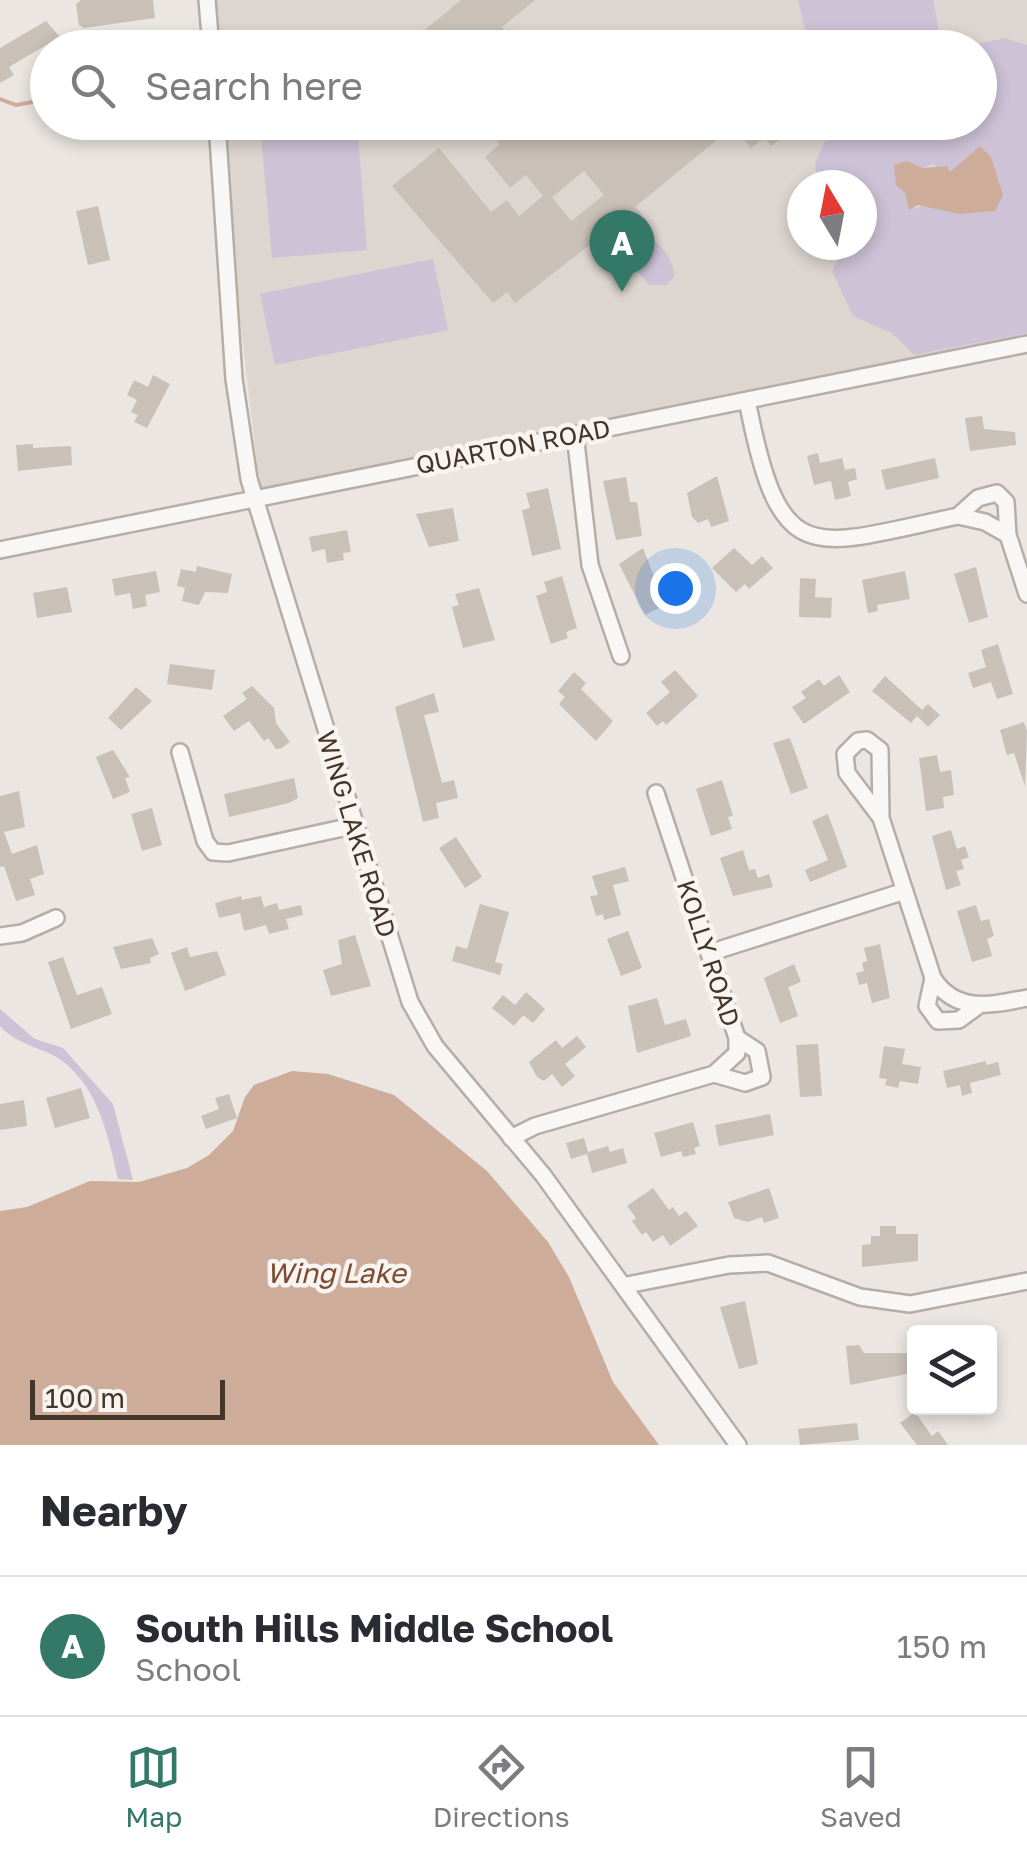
<!DOCTYPE html>
<style>
:root{--surface:#fff;--page:#f2f2f3;--text:#2b2b33;--muted:#7c7c81;--line:#e1e1e2;--accent:#347967}
body{margin:0;font-family:"Golos Text",sans-serif;background:var(--page);color:var(--text)}
.controls{position:absolute;right:30px;bottom:30px;display:grid;overflow:hidden;border-radius:10px;box-shadow:0 5px 15px #0003}
.controls button{width:90px;height:90px;display:grid;place-items:center;padding:0;border:0;border-bottom:2px solid var(--line);background:var(--surface);color:var(--text);font:50px sans-serif}
.compass{position:absolute;left:787px;top:170px;width:90px;height:90px;border-radius:50%;background:var(--surface);box-shadow:0 5px 15px #0003;rotate:350deg}
.scale{position:absolute;left:30px;bottom:25px;width:195px;box-sizing:border-box;padding-left:10px;border:5px solid #443528;border-top:0;font-size:28px;line-height:35px;white-space:nowrap;color:#443528;-webkit-text-stroke:8px #f8f4f1;paint-order:stroke}
.you{position:absolute;left:675px;top:588px;width:35px;height:35px;margin:-25px;border:8px solid #fff;border-radius:50%;background:#1a73e8;box-shadow:0 0 0 15px #1a73e833}
.badge{display:grid;place-items:center;width:65px;height:65px;border-radius:50%;background:var(--accent);color:#fff;font-size:32px;font-weight:700}
.pin{position:absolute;translate:-50% -82px;filter:drop-shadow(0 2px 5px #0008)}
.pin::after{content:'';position:absolute;top:52px;width:35px;height:30px;background:inherit;clip-path:polygon(0 0,100% 0,50% 100%)}
.list{margin:0;padding:0;list-style:none}
h2{display:flex;justify-content:space-between;align-items:center;height:130px;margin:0;padding:0 40px;font-size:42px}
h2 small{font-size:32px;font-weight:400;color:var(--muted)}
.list li{display:grid;grid-template-columns:65px 1fr auto;gap:30px;align-items:center;box-sizing:border-box;height:140px;padding:0 40px;border-top:2px solid var(--line)}
.list b{display:block;font-size:38px;white-space:nowrap}
.list p{margin:0;font-size:32px;white-space:nowrap;color:var(--muted)}
.list em{font-size:32px;font-style:normal;color:var(--muted)}
.icon{flex:none;width:55px;height:55px;fill:none;stroke:currentColor;stroke-width:2;stroke-linecap:round;stroke-linejoin:round}
.map{position:relative;flex:none;width:1027px;height:1445px;overflow:hidden}
.search{position:absolute;background:var(--surface);box-shadow:0 5px 15px #0003;left:30px;right:30px;top:30px;height:110px;display:flex;align-items:center;gap:25px;box-sizing:border-box;padding:0 35px;border-radius:55px;color:var(--muted);font-size:38px}
.sheet{height:270px;background:var(--surface)}
nav{display:flex;justify-content:space-around;align-items:center;box-sizing:border-box;height:140px;border-top:2px solid var(--line);background:var(--surface);font-size:28px;color:var(--muted)}
nav a{display:grid;justify-items:center;gap:5px}
nav .on{color:var(--accent)}
.map>svg:first-child{display:block}
</style>
<div class="map">
<svg width="1027" height="1445" viewBox="0 0 1027 1445">
<rect width="100%" height="100%" fill="#ebe6e1"/>
<path fill="#ddd5cf" fill-rule="evenodd" d="M202 0H1027V336L260 489 217 123 980 122V48L208 47ZM802 185H862V245H802Z"/>
<path fill="#cdc2d6" fill-rule="evenodd" d="M798 0H933L939 31 865 47H809Z
M1004 38 1027 45V333L914 355 892 333 853 316 832 271 840 255 836 245H862V185H817L815 163 833 123 980 122V48L966 47ZM980 146 999 181 959 214 927 205 909 210 905 192 896 185 895 165 923 168 932 164 950 173Z
M260 123H357L367 250 272 258Z
M638 233C656 235 675 260 674 277L666 285H649L626 257 627 241Z
M433 259 448 330 275 365 260 294Z
M0 1009 35 1039 63 1048 113 1104 133 1180 118 1179C108 1136 99 1088 61 1060 41 1046 20 1047 0 1026Z"/>
<path fill="#cdac9a" d="M980 146 991 157 1003 195 995 211 959 214 918 205 909 210 905 193 896 185 894 165 907 161 923 168 947 166 950 172Z
M292 1071 328 1074 394 1095 487 1171 548 1242 569 1277 613 1382 659 1445H0V1211L27 1207 90 1181 139 1182 187 1168 209 1155 233 1131 245 1097 254 1085Z"/>
<g fill="none" stroke-linecap="round" stroke-linejoin="round">
<path stroke="#cdac9a" stroke-width="4" d="M0 99 16 105 48 99
M145 122C164 138 181 136 201 122"/>
</g>
<path fill="#c9c0b8" fill-rule="evenodd" d="M81 0H153L155 18 84 28 79 25 76 4Z
M461 0H535L502 27 518 48H403Z
M46 21 60 37 9 67 14 75 0 83V48Z
M459 122 493 123 801 122 771 146 764 138 751 148 734 126 635 207 648 222 631 235 626 228 616 236 610 229 515 303 507 292 493 303 392 186 439 148 491 212 507 200 519 216 543 196 526 175 510 188 485 157 500 144 487 127 472 139ZM584 171 604 195 571 221 552 197Z
M98 206 110 260 88 265 76 211Z
M153 375 170 384 147 428 134 422 138 415 131 412 137 400 127 395 134 380 148 387Z
M982 416 984 429 1015 432 1016 445 970 451 965 418Z
M33 444V448L71 446 72 465 18 471 16 445Z
M818 453 820 463 842 458 845 470 855 468 857 479 848 482 851 496 835 500 831 481 814 485 807 456Z
M935 458 939 478 886 490 881 470Z
M717 476 729 521 711 527 708 519 698 523 692 517 687 493Z
M626 477 630 502H637L642 536 616 540 603 481Z
M548 488 561 549 532 556 522 510 530 508 526 493Z
M453 508 459 541 429 547 416 514Z
M347 530 351 552 343 553 344 560 327 563 325 549 312 552 309 537Z
M643 548 665 605 645 615 619 564Z
M734 548 752 565 762 556 773 568 749 589 745 584 736 592 712 568Z
M197 566 232 574 228 593 205 592 199 605 182 601 185 588 177 586 181 569 196 572Z
M976 567 988 617 969 623 954 574Z
M156 571 160 592 145 595 147 606 133 609 130 593 115 596 112 579Z
M905 571 910 599 877 605 878 611 868 613 862 580Z
M562 576 577 628 566 632 568 638 551 644 536 596 547 592 544 582Z
M800 578 816 579 815 597 832 598 831 618 799 617Z
M67 587 72 612 37 618 33 593Z
M479 588 495 640 463 648 452 607 459 605 455 594Z
M998 644 1013 694 997 699 991 682 973 688 968 673 986 667 981 650Z
M170 664 215 670 212 690 167 684Z
M675 670 698 696 666 725 663 721 657 726 646 713 670 692 661 682Z
M574 672 586 683 581 689 613 721 596 741 559 704 565 697 558 691Z
M839 675 850 692 804 724 792 707 806 698 801 692 819 679 824 686Z
M885 676 922 710 928 704 940 715 928 727 917 716 911 723 872 691Z
M252 686 274 708 276 723 290 742 282 748 276 749 268 738 264 741 249 721 234 731 223 716 247 699 242 693Z
M136 687 152 701 121 730 108 718Z
M434 693 439 712 424 715 442 783 454 780 458 798 436 803 439 818 423 822 395 707Z
M1024 722 1027 731 1025 786 1014 753 1007 755 1000 730Z
M790 738 808 788 791 794 773 743Z
M113 750 130 777 125 778 130 792 113 799 96 757Z
M937 755 940 772 951 770 954 795 943 797 944 808 926 811 919 758Z
M294 778 298 798 289 803 229 817 224 794Z
M722 780 733 816 728 817 732 829 711 836 696 789Z
M19 791 25 827 4 832 12 854 37 845 44 874 30 879 35 895 16 901 4 866 0 867V796Z
M152 808 162 845 142 851 131 814Z
M828 814 847 867 810 882 805 870 828 860 812 821Z
M951 830 957 849 965 846 969 857 961 860 964 869 956 871 961 885 946 890 932 836Z
M456 837 482 877 465 888 439 848Z
M743 850 749 870 755 869 758 878 769 874 773 887 733 896 720 858Z
M625 867 629 881 613 885 621 915 604 920 603 914 596 916 590 896 598 895 592 876Z
M241 896 242 900 261 896 264 907 277 903 279 910 301 905 303 915 286 919 289 929 269 934 266 925 244 931 240 913 219 918 215 903Z
M480 904 509 912 495 962 503 964 500 975 452 961 456 946 467 949Z
M976 905 981 921 989 919 994 936 987 939 992 956 972 962 957 911Z
M628 931 642 968 621 976 607 939Z
M355 935 371 986 331 996 323 970 342 964 338 940Z
M152 938 159 954 150 958 151 963 121 969 113 947Z
M880 944 890 998 872 1003 867 983 859 985 856 973 864 971 862 963 867 961 864 948Z
M187 947 190 957 217 951 226 975 185 991 171 953Z
M63 957 77 995 102 987 112 1014 71 1029 48 962Z
M794 964 801 982 788 987 798 1016 780 1023 764 978Z
M526 992 545 1009 533 1023 523 1015 514 1026 492 1008 503 995 515 1005Z
M657 998 665 1025 686 1019 691 1036 637 1053 628 1006Z
M577 1036 586 1047 565 1064 575 1076 562 1087 552 1074 544 1081 537 1077 529 1062 556 1040 562 1048Z
M818 1044 822 1096 800 1097 796 1045Z
M884 1046 905 1049 902 1064 921 1067 918 1084 900 1081 898 1088 885 1085 887 1079 879 1078Z
M986 1061V1065L998 1062 1001 1075 970 1083 972 1093 962 1096 960 1085 947 1088 943 1071Z
M81 1088 90 1118 55 1128 46 1098Z
M229 1094 237 1118 206 1129 201 1116 219 1109 215 1098Z
M24 1100 27 1126 0 1130V1104Z
M770 1114 774 1135 719 1146 715 1125Z
M693 1122 700 1146 694 1148 696 1154 683 1157 681 1151 661 1157 654 1133Z
M584 1138 588 1152 608 1146 610 1152 623 1148 627 1163 592 1173 587 1154 571 1159 566 1143Z
M653 1188 669 1210 673 1207 679 1216 686 1211 698 1226 670 1246 663 1235 653 1242 646 1232 642 1235 632 1221 636 1218 627 1206Z
M769 1188 779 1218 764 1223 762 1217 748 1222 734 1218 728 1202Z
M880 1226H896V1234H918V1261L862 1267V1245L871 1244V1236H880Z
M745 1301 758 1364 739 1369 720 1307Z
M859 1345 864 1353H910L912 1373 850 1385 846 1346Z
M915 1412 932 1436 938 1431 948 1445H917L900 1423Z
M857 1423 859 1440 800 1445 798 1429Z"/>
<g fill="none" stroke-linecap="round" stroke-linejoin="round">
<defs>
<path id="minor" d="M207 0 211 48
M217 122 234 379 249 479 410 1002 435 1046 543 1175 738 1445
M747 400C780 571 808 548 958 516L985 522 1008 535 1027 594
M575 434 590 565 621 656
M958 516 978 498 997 493 1006 502 1008 535
M0 550 1027 344
M180 752 205 841 213 852 228 853 352 826
M881 818 880 750 867 740 858 741 845 754 847 773 881 818 933 978C956 1014 991 1005 1027 998
M0 936 22 933 56 918
M709 953 905 891
M933 978 927 1006 938 1021 959 1020 978 1006
M714 1074 745 1083 762 1077 757 1051 737 1038
M511 1138 535 1126 714 1074 737 1053V1038L656 793
M627 1285 729 1265 768 1263 860 1297 910 1304 1027 1281"/>
</defs>
<use href="#minor" stroke="#b6ada6" stroke-width="20"/>
<use href="#minor" stroke="#f9f7f5" stroke-width="15"/>
</g>
<g text-anchor="middle" dominant-baseline="central" stroke-width="9" stroke-linejoin="round" paint-order="stroke">
<g font-size="25" fill="#443528" stroke="#f8f4f1">
<text transform="translate(513 446) rotate(-11)">QUARTON ROAD</text>
<text transform="translate(357 834) rotate(73)">WING LAKE ROAD</text>
<text transform="translate(709 953) rotate(72)">KOLLY ROAD</text>
</g>
<g font-size="28" font-style="italic" fill="#7b4c2f" stroke="#f8f4f1">
<text x="336" y="1272">Wing Lake</text>
</g>
</g>
</svg>
<div class="controls">
<button><svg class="icon" aria-label="layers" viewBox="0 0 24 24"><path d="M12 4l9 5-9 5-9-5zM3 14l9 5 9-5"/></svg></button>
</div>
<svg class="compass" viewBox="-18 -18 36 36"><path d="M0-13l5 13h-10z" fill="#e53935"/><path d="M0 13l5-13h-10z" fill="#7c7c81"/></svg>
<div class="scale">100 m</div>
<div class="you"></div>
<div class="pin badge" style="left:622px;top:292px">A</div>
<div class="search"><svg class="icon" aria-label="search" viewBox="0 0 24 24"><circle cx="10" cy="10" r="6"/><path d="M15 15l6 6"/></svg>Search here</div>
</div>
<section class="sheet">
<h2>Nearby<small></small></h2>
<ul class="list">
<li><span class="badge">A</span><div><b>South Hills Middle School</b><p>School</p></div><em>150 m</em></li>
</ul>
</section>
<nav>
<a class="on"><svg class="icon" aria-label="map" viewBox="0 0 24 24"><path d="M3 6l6-2 6 2 6-2v14l-6 2-6-2-6 2zM9 4v14M15 6v14"/></svg>Map</a>
<a><svg class="icon" aria-label="directions" viewBox="0 0 24 24"><path d="M12 3l9 9-9 9-9-9zM9 14v-3h6M13 9l2 2-2 2"/></svg>Directions</a>
<a><svg class="icon" aria-label="saved" viewBox="0 0 24 24"><path d="M7 4h10v16l-5-4-5 4z"/></svg>Saved</a>
</nav>
